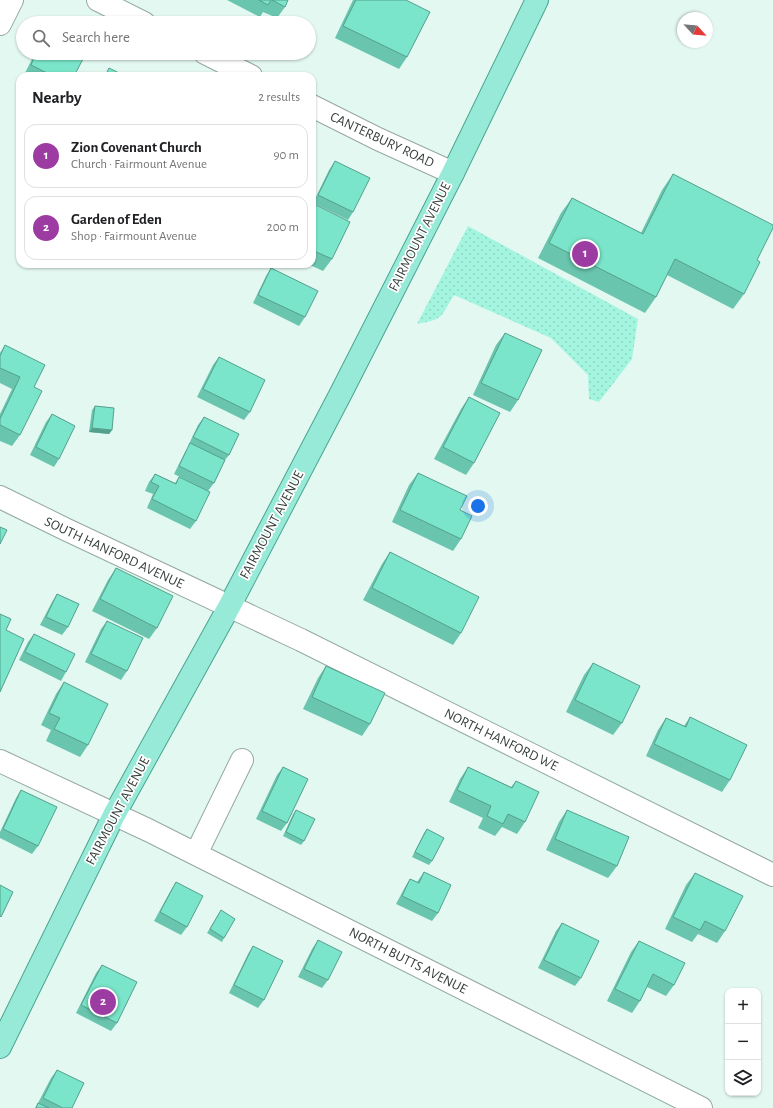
<!DOCTYPE html>
<meta charset="utf-8">
<style>
:root{--surface:#fff;--page:#f2f2f2;--text:#202124;--muted:#757577;--line:#e0e0e0;--accent:#9c3ba2}
body{margin:0;font-family:"Alegreya Sans",sans-serif;background:var(--page);color:var(--text)}
.controls{position:absolute;right:12px;bottom:12px;display:grid;overflow:hidden;border-radius:8px;box-shadow:0 1px 3px #0004}
.controls button{width:36px;height:36px;display:grid;place-items:center;padding:0;border:0;border-bottom:1px solid var(--line);background:var(--surface);color:var(--text);font:20px sans-serif}
.compass{position:absolute;left:677px;top:12px;width:36px;height:36px;border-radius:50%;background:var(--surface);box-shadow:0 1px 3px #0004;rotate:116deg}
.you{position:absolute;left:478px;top:506px;width:14px;height:14px;margin:-10px;border:3px solid #fff;border-radius:50%;background:#1a73e8;box-shadow:0 0 0 6px #1a73e833}
.badge{display:grid;place-items:center;width:26px;height:26px;border-radius:50%;background:var(--accent);color:#fff;font-size:13px;font-weight:700}
.pin{position:absolute;translate:-50% -50%;border:2px solid #fff;box-shadow:0 1px 4px #0006}
.list{margin:0;padding:0;list-style:none}
h2{display:flex;justify-content:space-between;align-items:center;height:52px;margin:0;padding:0 16px;font-size:17px}
h2 small{font-size:13px;font-weight:400;color:var(--muted)}
.list li{display:grid;grid-template-columns:26px 1fr auto;gap:12px;align-items:center;box-sizing:border-box;height:64px;margin:0 8px 8px;padding:0 8px;border:1px solid var(--line);border-radius:12px}
.list b{display:block;font-size:15px;white-space:nowrap}
.list p{margin:0;font-size:13px;white-space:nowrap;color:var(--muted)}
.list em{font-size:13px;font-style:normal;color:var(--muted)}
.icon{flex:none;width:22px;height:22px;fill:none;stroke:currentColor;stroke-width:2;stroke-linecap:round;stroke-linejoin:round}
.map{position:relative;flex:none;width:773px;height:1108px;overflow:hidden}
.search{position:absolute;background:var(--surface);box-shadow:0 1px 3px #0004;left:16px;top:16px;width:300px;height:44px;display:flex;align-items:center;gap:10px;box-sizing:border-box;padding:0 14px;border-radius:22px;color:var(--muted);font-size:15px}
.panel{position:absolute;background:var(--surface);box-shadow:0 1px 3px #0004;left:16px;top:72px;width:300px;height:196px;border-radius:12px}
.map>svg:first-child{display:block}
</style>
<div class="map">
<svg width="773" height="1108" viewBox="0 0 773 1108">
<defs>
<pattern id="grass-dots" width="8" height="8" patternUnits="userSpaceOnUse"><rect width="8" height="8" fill="#a3f5df"/><path d="M2 2h.1M6 6h.1" fill="none" stroke="#8dd3c0" stroke-width="1.8" stroke-linecap="round"/></pattern>
</defs>
<rect width="100%" height="100%" fill="#e3f8f1"/>
<path fill="url(#grass-dots)" d="M468 226 638 319 632 359 599 402 589 399 588 375 551 338 454 295C440 317 445 319 417 324Z"/>
<g fill="none" stroke-linecap="round" stroke-linejoin="round">
<defs>
<path id="minor" d="M98 0 144 23
M0 24 12 0
M205 53 251 76
M312 106 378 139 453 173
M0 497 65 529 301 640 773 875
M0 761 148 830 701 1108
M196 854 242 760"/>
<path id="major" d="M0 1047 114 815 229 607 341 393 453 173 537 0"/>
</defs>
<use href="#minor" stroke="#95a8a2" stroke-width="24"/>
<use href="#major" stroke="#49a590" stroke-width="24"/>
<use href="#minor" stroke="#fff" stroke-width="22"/>
<use href="#major" stroke="#97ead7" stroke-width="22"/>
</g>
<path fill="#69c5ae" d="M227 0H288L285 7 277 18 263 12 260 17Z
M353 0H406L407 57 399 69 335 38Z
M35 53H70L74 76H31L25 73Z
M335 161 353 212 348 220 313 203 329 170Z
M673 174 757 260 744 294 733 309 667 275 656 297 645 313 538 258 561 213 572 198 641 233 662 190Z
M312 203 332 259 323 271 308 264H312Z
M271 268 305 317 299 326 253 303 266 276Z
M505 333 518 400 510 412 473 395 496 345Z
M5 345 34 387 20 435 12 446 0 441V414L12 389 0 383V353Z
M219 357 250 412 244 420 197 397 213 365Z
M469 397 474 463 466 475 434 459 461 409Z
M95 406 112 430 109 434 89 432 92 410Z
M52 414 59 459 54 467 30 455 46 422Z
M204 417 229 455 225 460 214 483 208 491 174 474 185 452 189 446H188L198 425Z
M418 473 460 510 461 539 453 551 392 522 409 485Z
M155 474 175 483 179 477 196 521 190 529 147 508 153 494 145 491 149 482Z
M390 552 461 633 453 645 363 600 382 564Z
M116 568 157 628 149 639 92 611 108 580Z
M57 594 68 627 62 635 40 625 52 602Z
M107 621 127 671 121 680 85 662 101 629Z
M34 634 66 672 61 681 19 660 28 642Z
M593 663 622 723 613 735 566 712 584 675Z
M326 666 370 724 362 736 303 709 318 678Z
M64 682 88 745 80 757 46 741 51 730 41 725 56 694Z
M690 717 730 780 722 792 646 756 658 730 666 718 684 726Z
M283 767 287 823 281 831 256 819 277 775Z
M468 767 511 787 516 781 525 822 517 834 502 827 495 836 478 828 483 818 449 802 460 779Z
M21 790 38 846 32 854 0 838V832L16 798Z
M296 810 304 841 301 845 283 836 293 814Z
M567 810 617 866 608 878 546 850 559 822Z
M427 829 432 861 429 865 412 857 424 833Z
M424 872 438 913 432 921 396 904 405 887 410 879 417 882Z
M695 873 725 931 717 943 698 934 692 942 665 929 686 885Z
M176 882 187 927 181 935 154 921 171 890Z
M221 910 224 938 222 942 207 933Z
M562 923 581 978 575 986 538 968 556 931Z
M318 940 328 980 322 988 298 977 312 949Z
M639 941 674 985 666 996 647 987 640 1001 632 1013 607 1001 631 952Z
M253 946 264 1000 258 1008 229 993 248 954Z
M102 965 117 1023 111 1031 76 1013 96 973Z
M57 1070 72 1108H35L38 1103 51 1078Z"/>
<path fill="#55a08d" d="M92 428 112 430 109 434 89 432Z"/>
<path fill="#7ae5ca" stroke="#55a08d" d="M259 0H271L268 5Z
M272 0H288L285 7Z
M356 0H406L430 12 407 57 343 26Z
M36 53H70L83 59 74 76H53L31 65Z
M109 68 125 76H105Z
M335 161 370 178 353 212 318 195Z
M673 174 773 225V228L757 260 760 262 744 294 675 259 656 297 549 243 572 198 643 234Z
M312 203 350 222 332 259 312 250Z
M271 268 318 291 305 317 258 295Z
M505 333 542 350 518 400 481 383Z
M5 345 45 365 34 387 42 391 20 435 0 425V419L20 377 0 368V356Z
M219 357 265 380 250 412 203 389Z
M469 397 500 413 474 463 443 447Z
M95 406 114 408 112 430 92 428Z
M52 414 75 426 59 459 36 447Z
M204 417 239 434 229 455 193 437Z
M190 443 225 460 214 483 179 466Z
M418 473 467 496 460 510 472 516 461 539 400 510Z
M155 474 176 484 179 477 210 492 196 521 152 499 159 486 151 482Z
M0 527 7 530 0 544Z
M390 552 479 597 461 633 372 588Z
M116 568 173 596 157 628 100 599Z
M57 594 79 604 68 627 46 617Z
M0 614 11 619 6 630 24 639 0 692Z
M107 621 143 638 127 671 91 654Z
M34 634 75 654 66 672 25 652Z
M593 663 640 686 622 723 575 700Z
M326 666 385 693 370 724 312 697Z
M64 682 108 704 88 745 54 729 60 718 49 713Z
M690 717 747 745 730 780 654 744 666 718 686 727Z
M283 767 308 779 287 823 262 811Z
M468 767 512 788 516 781 539 792 525 822 508 814 503 824 487 816 491 806 457 790Z
M21 790 57 807 38 846 3 829Z
M296 810 315 819 304 841 286 832Z
M567 810 629 837 617 866 555 839Z
M427 829 444 838 432 861 415 852Z
M424 872 451 885 438 913 402 896 410 879 419 883Z
M695 873 743 896 725 931 705 921 700 930 673 917Z
M176 882 203 896 187 927 160 912Z
M0 885 13 892 1 917 0 916Z
M221 910 235 919 224 938 210 929Z
M562 923 599 941 581 978 544 960Z
M318 940 342 952 328 980 304 969Z
M639 941 685 963 674 985 653 974 640 1001 615 989Z
M253 946 283 961 264 1000 234 985Z
M102 965 137 982 117 1023 81 1005Z
M57 1070 84 1083 72 1108H63L43 1098Z
M38 1103 49 1108H36Z"/>
<g text-anchor="middle" dominant-baseline="central" stroke-width="3.5" stroke-linejoin="round" paint-order="stroke">
<g font-size="14" fill="#373f3c" stroke="#fff">
<text transform="translate(382 140) rotate(25)">CANTERBURY ROAD</text>
<text transform="translate(420 237) rotate(-63)">FAIRMOUNT AVENUE</text>
<text transform="translate(272 525) rotate(-62)">FAIRMOUNT AVENUE</text>
<text transform="translate(114 553) rotate(25)">SOUTH HANFORD AVENUE</text>
<text transform="translate(501 740) rotate(26)">NORTH HANFORD WE</text>
<text transform="translate(118 811) rotate(-62)">FAIRMOUNT AVENUE</text>
<text transform="translate(408 961) rotate(27)">NORTH BUTTS AVENUE</text>
</g>
</g>
</svg>
<div class="controls">
<button>+</button>
<button>−</button>
<button><svg class="icon" aria-label="layers" viewBox="0 0 24 24"><path d="M12 4l9 5-9 5-9-5zM3 14l9 5 9-5"/></svg></button>
</div>
<svg class="compass" viewBox="-18 -18 36 36"><path d="M0-13l5 13h-10z" fill="#e53935"/><path d="M0 13l5-13h-10z" fill="#757577"/></svg>
<div class="you"></div>
<div class="pin badge" style="left:585px;top:254px">1</div>
<div class="pin badge" style="left:103px;top:1002px">2</div>
<div class="search"><svg class="icon" aria-label="search" viewBox="0 0 24 24"><circle cx="10" cy="10" r="6"/><path d="M15 15l6 6"/></svg>Search here</div>
<section class="panel">
<h2>Nearby<small>2 results</small></h2>
<ul class="list">
<li><span class="badge">1</span><div><b>Zion Covenant Church</b><p>Church · Fairmount Avenue</p></div><em>90 m</em></li>
<li><span class="badge">2</span><div><b>Garden of Eden</b><p>Shop · Fairmount Avenue</p></div><em>200 m</em></li>
</ul>
</section>
</div>
